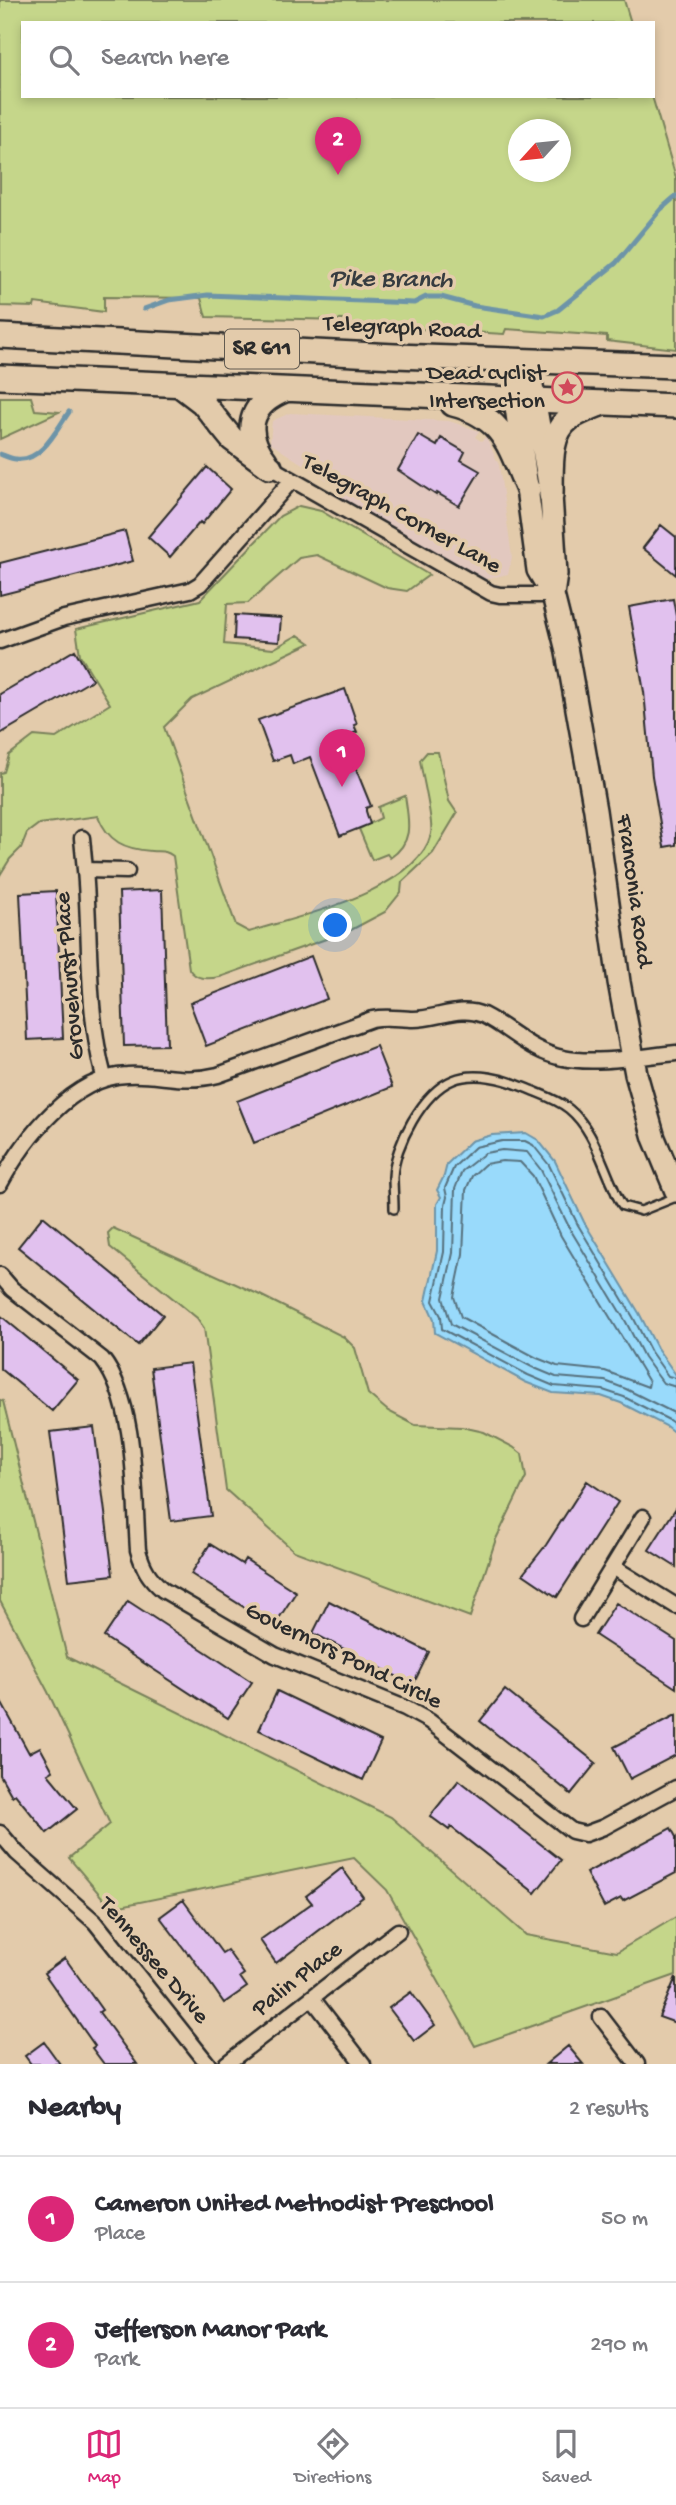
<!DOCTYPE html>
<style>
:root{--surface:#fff;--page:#f2f2f3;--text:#2b2b33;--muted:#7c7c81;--line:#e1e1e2;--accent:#db2777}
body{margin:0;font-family:"Gochi Hand",sans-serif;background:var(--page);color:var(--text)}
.compass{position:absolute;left:508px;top:119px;width:63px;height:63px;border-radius:50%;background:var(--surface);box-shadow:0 4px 10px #0003;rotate:243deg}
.you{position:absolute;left:336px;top:926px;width:24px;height:24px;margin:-18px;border:5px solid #fff;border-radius:50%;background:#1a73e8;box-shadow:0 0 0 10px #1a73e833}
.badge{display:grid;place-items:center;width:46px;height:46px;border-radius:50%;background:var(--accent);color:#fff;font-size:23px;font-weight:700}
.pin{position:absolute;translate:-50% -58px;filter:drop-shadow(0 2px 4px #0008)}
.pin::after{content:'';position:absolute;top:37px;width:24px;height:21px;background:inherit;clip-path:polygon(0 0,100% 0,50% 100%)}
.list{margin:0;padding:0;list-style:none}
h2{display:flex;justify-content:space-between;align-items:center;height:91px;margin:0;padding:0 28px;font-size:30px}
h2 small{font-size:23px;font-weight:400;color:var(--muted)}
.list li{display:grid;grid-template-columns:46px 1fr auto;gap:21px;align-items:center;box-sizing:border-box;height:126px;padding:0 28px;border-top:2px solid var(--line)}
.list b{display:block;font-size:26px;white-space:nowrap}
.list p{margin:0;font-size:23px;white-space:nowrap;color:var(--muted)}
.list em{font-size:23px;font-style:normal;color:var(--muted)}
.icon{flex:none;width:38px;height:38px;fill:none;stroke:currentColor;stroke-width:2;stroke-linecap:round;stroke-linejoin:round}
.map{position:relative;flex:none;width:676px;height:2064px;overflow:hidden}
.search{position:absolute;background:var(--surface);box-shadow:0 4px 10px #0003;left:21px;right:21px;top:21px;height:77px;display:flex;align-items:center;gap:18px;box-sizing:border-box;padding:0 24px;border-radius:0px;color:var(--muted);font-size:26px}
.sheet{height:343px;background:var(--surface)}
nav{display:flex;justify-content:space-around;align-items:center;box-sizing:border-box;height:98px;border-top:2px solid var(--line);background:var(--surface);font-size:19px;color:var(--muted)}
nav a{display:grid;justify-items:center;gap:4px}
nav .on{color:var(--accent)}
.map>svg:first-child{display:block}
</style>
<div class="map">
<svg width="676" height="2064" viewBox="0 0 676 2064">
<rect width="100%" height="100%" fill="#e3cbab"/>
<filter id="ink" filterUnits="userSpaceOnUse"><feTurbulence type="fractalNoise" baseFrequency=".0143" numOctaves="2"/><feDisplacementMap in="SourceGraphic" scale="14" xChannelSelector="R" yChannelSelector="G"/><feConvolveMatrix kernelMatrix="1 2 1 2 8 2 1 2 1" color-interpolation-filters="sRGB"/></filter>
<g filter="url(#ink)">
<path fill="#e2c8bf" d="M290 413 449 421 479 431 475 437 481 441 486 437 499 465 512 557 508 574 482 580 336 495 339 488 270 443 272 421Z"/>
<path fill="#c5d68a" stroke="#78805a" stroke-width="2" fill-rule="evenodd" d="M0 0H624L631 23H23V96H652L676 178V349L607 341V336L506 329 504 334 352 325 344 320 206 317 201 298 104 297V312L35 303 34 307 0 306ZM518 130H560V172H518Z
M0 397H31L35 410 59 412 0 439Z
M299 506 321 511 429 575 407 591 387 588 317 555 299 558 248 603 227 604 224 644 273 649 298 635 310 643 192 699 164 727 236 925 249 932C299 916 417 891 431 834 434 822 422 776 420 760L427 752H438L449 801 457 813 433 853 402 882 401 892 385 912 351 930 220 977C208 979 196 980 189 969L173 856C165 850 161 852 151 851 125 849 108 842 98 816L39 824 27 833 21 848 10 859 0 875V773L4 772 9 755 34 736 56 738 110 704 80 655 76 629 200 600 280 516Z
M405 796C409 822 414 842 390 858L387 854 372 860 359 829 381 818 378 807Z
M113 1228 260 1295 344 1337 355 1348 368 1394 388 1411 415 1425 462 1427 484 1432 513 1447 522 1454 526 1477 496 1539 470 1617 294 1551 226 1490 204 1328 197 1318 110 1247 108 1233Z
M0 1400 3 1401 67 1657 391 1817 526 1935 617 1952 676 1917V1975L475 2046 387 1890 354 1858 111 1908 69 1858 110 1824 48 1692 0 1601Z"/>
<path fill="#99dafb" stroke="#6d94a8" stroke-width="2" d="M526 1133 538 1140 555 1161 584 1222 639 1313 657 1348 676 1375V1434L666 1426 621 1403 601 1396 553 1393 525 1382 435 1333 434 1319 426 1301 437 1251V1204L441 1197 437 1190 444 1176 447 1164 471 1141 492 1135Z"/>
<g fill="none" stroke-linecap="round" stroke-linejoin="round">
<path stroke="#57717e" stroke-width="2" d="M502 1161 520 1162 533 1176 561 1236 649 1382 648 1387 605 1371 557 1366 537 1358 461 1317 454 1297 463 1254 466 1190 472 1176 485 1164Z
M676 1378 668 1376 651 1352 633 1317 578 1225 549 1165 533 1145 525 1141H502L475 1147 454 1167 445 1188 447 1197 445 1205 444 1252 433 1301 441 1316 442 1329 528 1375 554 1386 603 1390 624 1397 669 1420 676 1425
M676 1387 663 1383 644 1357 626 1322 570 1229 541 1170 527 1152 502 1150 485 1153 462 1171 455 1189 453 1253 443 1298 451 1324 532 1367 556 1377 605 1381 626 1389 676 1414"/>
<path stroke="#6d94a8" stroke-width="5" d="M144 309 169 300 208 295 414 303 426 297H441L475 306 544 316 558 310 616 263 661 209 676 196
M0 454C5 456 11 459 16 459 41 463 57 429 69 412"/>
</g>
<path fill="#e1c1ee" stroke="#2b2b2b" stroke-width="2" d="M418 435 437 446 441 438 465 452 461 460 480 471 459 506 437 493 436 495 398 470Z
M207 467 231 489 202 524 200 522 170 557 148 537Z
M661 525 676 537V575L643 548Z
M125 531 133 561 0 595V563Z
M673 599 676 616V845L664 847 652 776 644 692 629 607Z
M235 615 281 618 279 642 234 639Z
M75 650 92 680 0 734V694Z
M345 689 357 724 354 725 357 732 343 737 371 806 366 808V811L370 824 340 836 310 757 293 764 290 755 273 761 258 720Z
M162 890 167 1045 124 1046 119 892Z
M56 891 63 1038 27 1040 20 893Z
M311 956 327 999 206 1046 190 1003Z
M376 1046 392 1087 254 1143 237 1101Z
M43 1216 163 1315 138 1345 18 1247Z
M0 1315 78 1380 52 1411 0 1368Z
M190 1363 211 1516 171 1521 151 1368Z
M94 1427 113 1575 69 1580 50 1432Z
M587 1481 618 1502 557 1597 523 1574 546 1545Z
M676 1508V1567L649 1550Z
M210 1544 242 1564 245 1559 296 1592 274 1626 191 1574Z
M128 1601 252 1682 228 1718 104 1637Z
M329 1601 429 1652 413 1685 313 1633Z
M616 1603 676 1641V1688L595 1635Z
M505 1690 596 1763 571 1794 480 1721Z
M277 1691 381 1741 363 1780 259 1730Z
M0 1700 29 1753 40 1747 53 1771 48 1774 77 1809 47 1833 15 1794 12 1796 0 1775Z
M676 1715V1755L630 1779 614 1747Z
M459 1780 561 1860 535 1893 451 1827 449 1830 430 1816Z
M671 1828 676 1837V1873L623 1901 621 1898 604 1907 586 1873Z
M342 1868 363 1897 276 1963 260 1940 312 1903 306 1896Z
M183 1900 222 1953 227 1950 244 1974 240 1977 247 1987 224 2003 189 1953 188 1954 160 1917Z
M65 1958 102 2010 99 2012 137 2064H104L92 2048 95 2046 44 1973Z
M676 1977V2023L659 2017Z
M411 1992 435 2025 414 2041 389 2008Z
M44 2042 60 2064H31L25 2056Z
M568 2046 583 2064H546Z"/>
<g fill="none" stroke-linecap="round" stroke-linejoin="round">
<defs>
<path id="lane" d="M394 1209C394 1198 393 1187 393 1177 394 1146 423 1092 453 1080 475 1071 505 1079 526 1088 540 1094 557 1099 569 1109 591 1127 600 1157 611 1182 615 1190 617 1199 623 1206L641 1211 676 1197"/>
<path id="street" d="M270 467 491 593 500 595H553
M0 641 64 618 190 590 200 584 292 480
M82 838 85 870
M104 1077C86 1010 91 939 85 870L127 871
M0 1184C24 1139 72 1077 127 1075 161 1073 182 1084 218 1075L372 1019C387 1016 399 1019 414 1019 437 1019 461 1005 483 1015 511 1029 531 1052 563 1058 594 1065 644 1056 676 1053
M0 1275 12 1289 102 1359C137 1403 134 1494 138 1550 143 1568 149 1578 163 1590L275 1655 405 1708 429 1721 572 1831 585 1834 604 1827 676 1788
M613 1567 676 1606
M581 1619 643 1517
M0 1833 17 1853 95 1922 208 2064
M312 1998 363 2064
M601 2017 637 2064
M226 2064 398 1931"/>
<path id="secondary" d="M525 361 515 399 538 570 553 595 566 647 595 810 619 982 636 1074 654 1138 676 1191
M532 386 551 495 556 574 553 595"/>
<path id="primary" d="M0 336 395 356 676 366
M0 377 676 406
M181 386 202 402 232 439 270 467
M453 404C504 417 509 446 528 490
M266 462C242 432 249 404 285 390
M551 495C552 471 547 434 570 418 579 412 590 408 600 404"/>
</defs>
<use href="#lane" stroke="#2b2b2b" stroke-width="12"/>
<use href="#street" stroke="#2b2b2b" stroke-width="19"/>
<use href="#secondary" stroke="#2b2b2b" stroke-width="26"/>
<use href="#primary" stroke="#2b2b2b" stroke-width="28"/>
<use href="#lane" stroke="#e3cbab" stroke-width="7"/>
<use href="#street" stroke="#e3cbab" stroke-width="14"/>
<use href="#secondary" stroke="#e3cbab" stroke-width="21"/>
<use href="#primary" stroke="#e3cbab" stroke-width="23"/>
</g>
</g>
<defs>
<symbol id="sight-ring" viewBox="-11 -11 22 22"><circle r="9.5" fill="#e3cbab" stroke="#d1495b" stroke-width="1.5"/><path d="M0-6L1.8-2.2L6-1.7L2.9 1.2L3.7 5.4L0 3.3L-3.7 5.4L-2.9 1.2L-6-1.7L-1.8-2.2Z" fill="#d1495b"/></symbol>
</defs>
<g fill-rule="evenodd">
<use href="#sight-ring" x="550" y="370" width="35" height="35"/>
</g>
<g text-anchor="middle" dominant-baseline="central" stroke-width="7" stroke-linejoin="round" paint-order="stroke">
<rect fill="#e3cbab" stroke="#625b51" stroke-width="2" x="225" y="329.5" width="74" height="39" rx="5"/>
<g font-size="23" font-weight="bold" fill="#2b2b2b">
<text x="262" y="349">SR 611</text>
</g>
<g font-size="24" fill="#2b2b2b" stroke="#e3cbab">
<text transform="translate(402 329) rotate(3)">Telegraph Road</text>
<text transform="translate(401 515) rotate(29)">Telegraph Corner Lane</text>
<text transform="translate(633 891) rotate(82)">Franconia Road</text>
<text transform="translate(71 976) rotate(-95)">Grovehurst Place</text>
<text transform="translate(343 1657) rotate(26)">Governors Pond Circle</text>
<text transform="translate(153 1961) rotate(50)">Tennessee Drive</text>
<text transform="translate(298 1980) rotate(-38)">Palin Place</text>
</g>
<g font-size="24" fill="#2b2b2b" stroke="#e3cbab" text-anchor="end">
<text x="545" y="374">Dead cyclist<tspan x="545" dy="28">Intersection</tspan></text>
</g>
<g font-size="26" font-style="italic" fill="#363c40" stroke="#e3cbab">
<text transform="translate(391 281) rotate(1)">Pike Branch</text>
</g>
</g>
</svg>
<svg class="compass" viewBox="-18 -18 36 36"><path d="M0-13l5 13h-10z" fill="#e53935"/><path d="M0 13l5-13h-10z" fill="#7c7c81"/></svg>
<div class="you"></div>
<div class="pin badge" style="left:342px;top:787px">1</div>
<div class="pin badge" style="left:338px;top:175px">2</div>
<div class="search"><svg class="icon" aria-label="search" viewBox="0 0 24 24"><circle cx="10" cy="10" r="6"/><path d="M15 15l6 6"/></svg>Search here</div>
</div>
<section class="sheet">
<h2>Nearby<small>2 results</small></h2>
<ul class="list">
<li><span class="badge">1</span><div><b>Cameron United Methodist Preschool</b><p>Place</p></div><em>50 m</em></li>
<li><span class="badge">2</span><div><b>Jefferson Manor Park</b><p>Park</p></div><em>290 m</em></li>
</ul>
</section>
<nav>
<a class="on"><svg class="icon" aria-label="map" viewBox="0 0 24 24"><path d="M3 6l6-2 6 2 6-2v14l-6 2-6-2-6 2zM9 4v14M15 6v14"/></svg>Map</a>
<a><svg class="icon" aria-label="directions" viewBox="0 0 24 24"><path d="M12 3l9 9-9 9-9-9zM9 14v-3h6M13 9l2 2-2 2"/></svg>Directions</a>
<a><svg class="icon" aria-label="saved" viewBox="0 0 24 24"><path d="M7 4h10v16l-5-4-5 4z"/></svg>Saved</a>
</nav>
